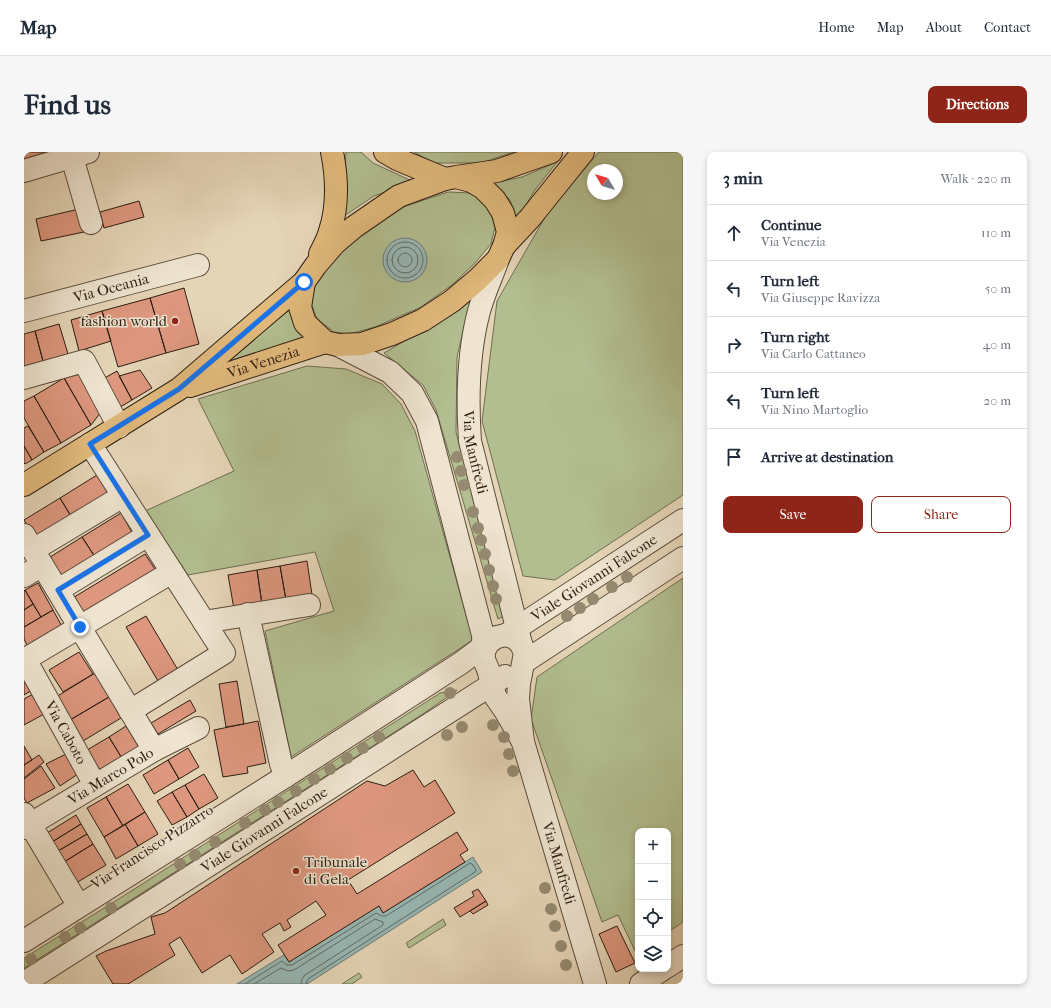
<!DOCTYPE html>
<meta charset="utf-8">
<style>
:root{--surface:#fff;--page:#f6f6f7;--text:#1f2937;--muted:#747a83;--line:#e0e1e3;--accent:#8f2418}
body{margin:0;font-family:"IM FELL French Canon",serif;background:var(--page);color:var(--text)}
.controls{position:absolute;right:12px;bottom:12px;display:grid;overflow:hidden;border-radius:8px;box-shadow:0 2px 6px #0003}
.controls button{width:36px;height:36px;display:grid;place-items:center;padding:0;border:0;border-bottom:1px solid var(--line);background:var(--surface);color:var(--text);font:20px sans-serif}
.compass{position:absolute;left:563px;top:12px;width:36px;height:36px;border-radius:50%;background:var(--surface);box-shadow:0 2px 6px #0003;rotate:308deg}
.stop{position:absolute;width:12px;height:12px;margin:-9px;border:3px solid #1a73e8;border-radius:50%;background:#fff}
.stop.end{background:#1a73e8;border-color:#fff;box-shadow:0 1px 4px #0008}
.list{margin:0;padding:0;list-style:none}
h2{display:flex;justify-content:space-between;align-items:center;height:52px;margin:0;padding:0 16px;font-size:17px}
h2 small{font-size:13px;font-weight:400;color:var(--muted)}
.list li{display:grid;grid-template-columns:26px 1fr auto;gap:12px;align-items:center;box-sizing:border-box;height:56px;padding:0 16px;border-top:1px solid var(--line)}
.list b{display:block;font-size:15px;white-space:nowrap}
.list p{margin:0;font-size:13px;white-space:nowrap;color:var(--muted)}
.list em{font-size:13px;font-style:normal;color:var(--muted)}
.actions{display:flex;gap:8px;padding:12px 16px}
.actions a{flex:1;padding:9px 0;border:1px solid var(--accent);border-radius:8px;text-align:center;font-size:14px;color:var(--accent)}
.actions .main{background:var(--accent);color:#fff}
.icon{flex:none;width:22px;height:22px;fill:none;stroke:currentColor;stroke-width:2;stroke-linecap:round;stroke-linejoin:round}
.map{position:relative;flex:none;width:659px;height:832px;overflow:hidden;border-radius:8px}
header{display:flex;align-items:center;gap:24px;box-sizing:border-box;height:56px;padding:0 20px;background:var(--surface);border-bottom:1px solid var(--line)}
header strong{font-size:19px}
nav{display:flex;gap:22px;margin-inline-start:auto;font-size:14px}
.intro{display:flex;align-items:center;justify-content:space-between;box-sizing:border-box;height:96px;padding:0 24px}
h1{margin:0;font-size:28px}
.button{padding:10px 18px;border-radius:8px;background:var(--accent);color:#fff;font-size:14px;font-weight:700}
main{display:flex;gap:24px;padding:0 24px}
aside{flex:1;background:var(--surface);border-radius:8px;box-shadow:0 2px 6px #0003}
.map>svg:first-child{display:block}
</style>
<header>
<strong>Map</strong>
<nav><a>Home</a><a>Map</a><a>About</a><a>Contact</a></nav>
</header>
<div class="intro"><h1>Find us</h1><a class="button">Directions</a></div>
<main>
<div class="map">
<svg width="659" height="832" viewBox="0 0 659 832">
<rect width="100%" height="100%" fill="#e5d5b7"/>
<filter id="stains"><feTurbulence type="fractalNoise" baseFrequency=".005" numOctaves="4"/><feColorMatrix values="0 0 0 0 .2 0 0 0 0 .09 0 0 0 0 .02 0 0 0 .5 -.17"/></filter>
<radialGradient id="worn" r=".72"><stop offset=".6" stop-color="#630" stop-opacity="0"/><stop offset="1" stop-color="#630" stop-opacity=".3"/></radialGradient>
<path fill="#b2be90" stroke="#6f6e51" fill-rule="evenodd" d="M322 0H337L349 11 390 30 350 44 320 64V37Z
M390 0H490L457 11H410Z
M575 0H659V343L531 428 499 424 458 269 473 149 524 60ZM569 18H593V42H569Z
M533 10 511 38 493 67 486 48 469 31 498 25Z
M424 40 447 41 465 55 471 75 467 92 451 111 429 132 397 155 351 175 325 182 310 180 293 167 287 151 291 129 333 82 379 55Z
M447 145 433 205 432 280 480 464 474 467 412 258 399 233 360 201 404 175Z
M267 157 285 189 189 217Z
M283 214 322 217 358 232 377 252 391 279 449 488 267 605 241 479 310 459 291 400 164 423 121 359 210 319 174 247Z
M659 426V770L644 780V679H614V800L612 801 594 763 578 770 507 567 513 525Z
M433 538 399 562 0 816V806L112 736 416 541Z
M419 767 422 773 385 796 382 791Z
M335 821 338 825 328 832H318Z"/>
<path fill="#97b7b5" stroke="#6c7974" d="M359 108a22 22 0 1 1 44 0a22 22 0 1 1-44 0Z
M449 705 458 720 283 832H213L260 803 265 810 355 754 359 761Z"/>
<g fill="none" stroke-linecap="round" stroke-linejoin="round">
<path stroke="#626a64" stroke-width="1" d="M363 108a18 18 0 1 1 36 0a18 18 0 1 1-36 0Z
M368 108a13 13 0 1 1 26 0a13 13 0 1 1-26 0Z
M374 108a7 7 0 1 1 14 0a7 7 0 1 1-14 0Z
M221 832 258 809 263 813H268L352 761 358 764H362L443 713 446 711 448 712 452 718 451 720 284 827 282 832
M230 832 257 816 264 819 270 818 351 767 359 770V773L281 823 278 827 277 832"/>
</g>
<path fill="#dd977e" stroke="#2c1d12" d="M0 0H23L0 7Z
M115 49 120 65 80 76 76 60Z
M55 57 60 80 17 89 12 67Z
M160 136 175 192 142 201 126 146Z
M126 146 142 201 94 215 78 159Z
M78 159 87 189 55 199 47 168Z
M35 172 44 202 19 209 11 179Z
M11 179 19 209 0 214V182Z
M116 218 128 236 108 248 95 224Z
M93 219 108 248 93 257 77 228Z
M56 222 77 260 67 273 40 226Z
M40 226 67 273 37 291 10 244Z
M10 244 37 291 20 300 0 266V249Z
M4 274 20 300 8 308 0 294V276Z
M0 294 8 308 1 312 0 311Z
M73 323 85 343 48 366 36 346Z
M36 346 48 366 12 388 0 368Z
M97 361 109 382 71 405 58 385Z
M58 385 71 405 35 427 23 407Z
M121 402 131 417 57 462 47 447Z
M283 409 288 443 262 448 256 414Z
M256 414 262 448 238 452 233 418Z
M233 418 238 452 210 457 204 423Z
M14 431 29 458 17 465 1 438Z
M1 438 9 452 0 458V439Z
M9 452 17 465 0 475V458Z
M29 458 40 478 5 497 0 487V475Z
M122 464 154 518 134 529 102 475Z
M55 500 69 522 39 540 25 518Z
M71 521 85 545 46 568 32 545Z
M0 523 10 537 0 543Z
M213 529 220 572 202 575 195 532Z
M11 541 22 561 0 573V547Z
M85 545 97 566 59 589 46 568Z
M166 548 172 559 134 582 127 571Z
M234 569 242 611 223 615 224 621 199 625 190 578Z
M102 574 116 597 99 608 85 585Z
M85 585 99 608 78 621 63 598Z
M0 594 8 608 0 613Z
M164 596 175 615 155 627 144 608Z
M44 601 57 620 36 634 22 612Z
M15 603 20 610 0 626V613Z
M144 608 155 627 130 642 119 623Z
M17 614 31 636 3 651 0 646V627Z
M389 618 400 635 411 628 431 661 324 728 333 742 433 680 444 698 436 703 441 710 359 761 355 754 265 810 254 793 302 763 292 749 263 768 267 775 260 779 256 771 238 782 250 800 218 822 206 803 178 821 156 785 145 792 151 803 104 832H89L72 804 82 799 131 782 127 765 141 761 343 629 361 634Z
M180 622 194 646 175 657 161 633Z
M104 632 121 660 99 674 82 645Z
M161 633 175 657 163 665 148 640Z
M148 640 163 665 148 673 133 649Z
M82 645 99 674 80 685 63 656Z
M121 660 134 682 114 694 101 672Z
M52 663 57 672 28 690 23 681Z
M57 672 63 682 34 699 28 690Z
M101 672 114 694 92 707 80 685Z
M63 682 69 692 40 710 34 699Z
M69 692 82 713 52 731 40 710Z
M454 737 462 749 436 765 430 756 450 744 448 740Z
M462 749 464 753 449 762 446 759Z
M593 774 611 811 592 820 575 782Z"/>
<g fill="none" stroke-linecap="round" stroke-linejoin="round">
<defs>
<g id="minor">
<path d="M48 5 67 71"/>
<path d="M0 19 64 0"/>
<path id="s1" d="M474 107C468 124 460 141 455 159 444 201 443 246 446 289L497 492"/>
<path id="s2" d="M0 159 174 113"/>
<path d="M314 193 366 220 388 241 403 269 459 483 460 508 464 517 471 544 482 560 499 590"/>
<path d="M0 226 60 209 95 275"/>
<path d="M66 292 200 501 106 559"/>
<path d="M0 383 130 598"/>
<path d="M9 398 99 344"/>
<path d="M0 424 18 413"/>
<path d="M34 438 124 383"/>
<path d="M224 462 257 612 262 624"/>
<path d="M180 470 285 453"/>
<path id="s3" d="M482 483 659 368"/>
<path id="s4" d="M460 499 465 490 473 485 482 483 491 486 497 492 501 501 495 532 494 547 499 590 571 832"/>
<path id="s5" d="M1 507 71 633"/>
<path d="M0 508 148 420"/>
<path d="M500 510 659 406"/>
<path d="M0 662 50 746"/>
<path id="s6" d="M0 676 130 598 174 576"/>
<path d="M0 789 262 624 437 511 465 490"/>
<path d="M644 814 659 804"/>
<path id="s7" d="M0 831 481 524"/>
<path d="M617 832 639 817"/>
</g>
<g id="major">
<path d="M361 0 373 7 421 27"/>
<path d="M432 25 447 29 459 36 471 48 479 61 484 80 480 94 474 107 453 128 428 149 399 168 368 182 338 192 314 193 301 190 281 171 276 155 280 130 292 113 311 91 330 75 375 44 421 27 432 25 473 19 527 0"/>
<path d="M480 94 506 66 559 0"/>
<path d="M296 102C300 94 304 87 306 79 314 54 313 25 308 0"/>
<path id="s8" d="M166 234 301 190"/>
<path d="M0 333 155 237 280 130"/>
</g>
</defs>
<use href="#minor" stroke="#5a4b3b" stroke-width="24"/>
<use href="#major" stroke="#2c1d12" stroke-width="24"/>
<use href="#minor" stroke="#eee4d0" stroke-width="22"/>
<use href="#major" stroke="#e2ba7c" stroke-width="22"/>
</g>
<g fill="#958a71">
<circle cx="433" cy="305" r="6"/>
<circle cx="437" cy="319" r="6"/>
<circle cx="440" cy="333" r="6"/>
<circle cx="449" cy="360" r="6"/>
<circle cx="454" cy="376" r="6"/>
<circle cx="457" cy="388" r="6"/>
<circle cx="461" cy="402" r="6"/>
<circle cx="465" cy="418" r="6"/>
<circle cx="603" cy="425" r="6"/>
<circle cx="469" cy="434" r="6"/>
<circle cx="588" cy="435" r="6"/>
<circle cx="472" cy="447" r="6"/>
<circle cx="569" cy="447" r="6"/>
<circle cx="556" cy="456" r="6"/>
<circle cx="543" cy="464" r="6"/>
<circle cx="426" cy="541" r="6"/>
<circle cx="469" cy="573" r="6"/>
<circle cx="438" cy="575" r="6"/>
<circle cx="423" cy="583" r="6"/>
<circle cx="355" cy="585" r="6"/>
<circle cx="480" cy="585" r="6"/>
<circle cx="339" cy="596" r="6"/>
<circle cx="485" cy="602" r="6"/>
<circle cx="323" cy="606" r="6"/>
<circle cx="306" cy="617" r="6"/>
<circle cx="489" cy="619" r="6"/>
<circle cx="290" cy="627" r="6"/>
<circle cx="272" cy="639" r="6"/>
<circle cx="254" cy="650" r="6"/>
<circle cx="241" cy="658" r="6"/>
<circle cx="221" cy="671" r="6"/>
<circle cx="191" cy="690" r="6"/>
<circle cx="171" cy="703" r="6"/>
<circle cx="156" cy="712" r="6"/>
<circle cx="521" cy="736" r="6"/>
<circle cx="87" cy="756" r="6"/>
<circle cx="527" cy="757" r="6"/>
<circle cx="531" cy="774" r="6"/>
<circle cx="56" cy="776" r="6"/>
<circle cx="41" cy="785" r="6"/>
<circle cx="537" cy="794" r="6"/>
<circle cx="7" cy="807" r="6"/>
<circle cx="542" cy="813" r="6"/>
</g>
<g fill="none" stroke-linecap="round" stroke-linejoin="round">
<path stroke="#1a73e8" stroke-width="5" d="M56 475 34 438 124 383 66 292 155 237 280 130"/>
</g>
<g fill="#8f2418" stroke="#eee4d0" stroke-width="1.5">
<circle cx="151" cy="169" r="4"/>
<circle cx="272" cy="719" r="4"/>
</g>
<g text-anchor="middle" dominant-baseline="central" stroke-width="3" stroke-linejoin="round" paint-order="stroke">
<g font-size="15" fill="#2c1d12" stroke="#eee4d0">
<text stroke="none"><textPath href="#s2" startOffset="90">Via Oceania</textPath></text>
<text stroke="none"><textPath href="#s8" startOffset="77">Via Venezia</textPath></text>
<text stroke="none"><textPath href="#s1" startOffset="198">Via Manfredi</textPath></text>
<text stroke="none"><textPath href="#s3" startOffset="105">Viale Giovanni Falcone</textPath></text>
<text stroke="none"><textPath href="#s5" startOffset="84">Via Caboto</textPath></text>
<text stroke="none"><textPath href="#s6" startOffset="101">Via Marco Polo</textPath></text>
<text stroke="none"><textPath href="#s7" startOffset="285">Viale Giovanni Falcone</textPath></text>
<text transform="translate(128 695) rotate(-33)">Via Francisco Pizzarro</text>
<text stroke="none"><textPath href="#s4" startOffset="273">Via Manfredi</textPath></text>
</g>
<g font-size="15" fill="#2c1d12" stroke="#eee4d0" text-anchor="end">
<text x="143" y="169">fashion world</text>
<text x="280" y="710" text-anchor="start">Tribunale<tspan x="280" dy="17">di Gela</tspan></text>
</g>
</g>
<rect width="100%" height="100%" filter="url(#stains)"/>
<rect width="100%" height="100%" fill="url(#worn)"/>
</svg>
<div class="controls">
<button>+</button>
<button>−</button>
<button><svg class="icon" aria-label="locate" viewBox="0 0 24 24"><circle cx="12" cy="12" r="6"/><path d="M12 2v4M12 18v4M2 12h4M18 12h4"/></svg></button>
<button><svg class="icon" aria-label="layers" viewBox="0 0 24 24"><path d="M12 4l9 5-9 5-9-5zM3 14l9 5 9-5"/></svg></button>
</div>
<svg class="compass" viewBox="-18 -18 36 36"><path d="M0-13l5 13h-10z" fill="#e53935"/><path d="M0 13l5-13h-10z" fill="#747a83"/></svg>
<div class="stop" style="left:280px;top:130px"></div>
<div class="stop end" style="left:56px;top:475px"></div>
</div>
<aside>
<h2>3 min<small>Walk · 220 m</small></h2>
<ul class="list">
<li><svg class="icon" aria-label="ahead" viewBox="0 0 24 24"><path d="M12 20V5M6 11l6-6 6 6"/></svg><div><b>Continue</b><p>Via Venezia</p></div><em>110 m</em></li>
<li><svg class="icon" aria-label="left" viewBox="0 0 24 24"><path d="M17 20v-9H6M10 6l-5 5 5 5"/></svg><div><b>Turn left</b><p>Via Giuseppe Ravizza</p></div><em>50 m</em></li>
<li><svg class="icon" aria-label="right" viewBox="0 0 24 24"><path d="M7 20v-9h11M14 6l5 5-5 5"/></svg><div><b>Turn right</b><p>Via Carlo Cattaneo</p></div><em>40 m</em></li>
<li><svg class="icon" aria-label="left" viewBox="0 0 24 24"><path d="M17 20v-9H6M10 6l-5 5 5 5"/></svg><div><b>Turn left</b><p>Via Nino Martoglio</p></div><em>20 m</em></li>
<li><svg class="icon" aria-label="arrive" viewBox="0 0 24 24"><path d="M6 21V4h12l-3 4 3 4H6"/></svg><div><b>Arrive at destination</b></div></li>
</ul>
<div class="actions"><a class="main">Save</a><a>Share</a></div>
</aside>
</main>
